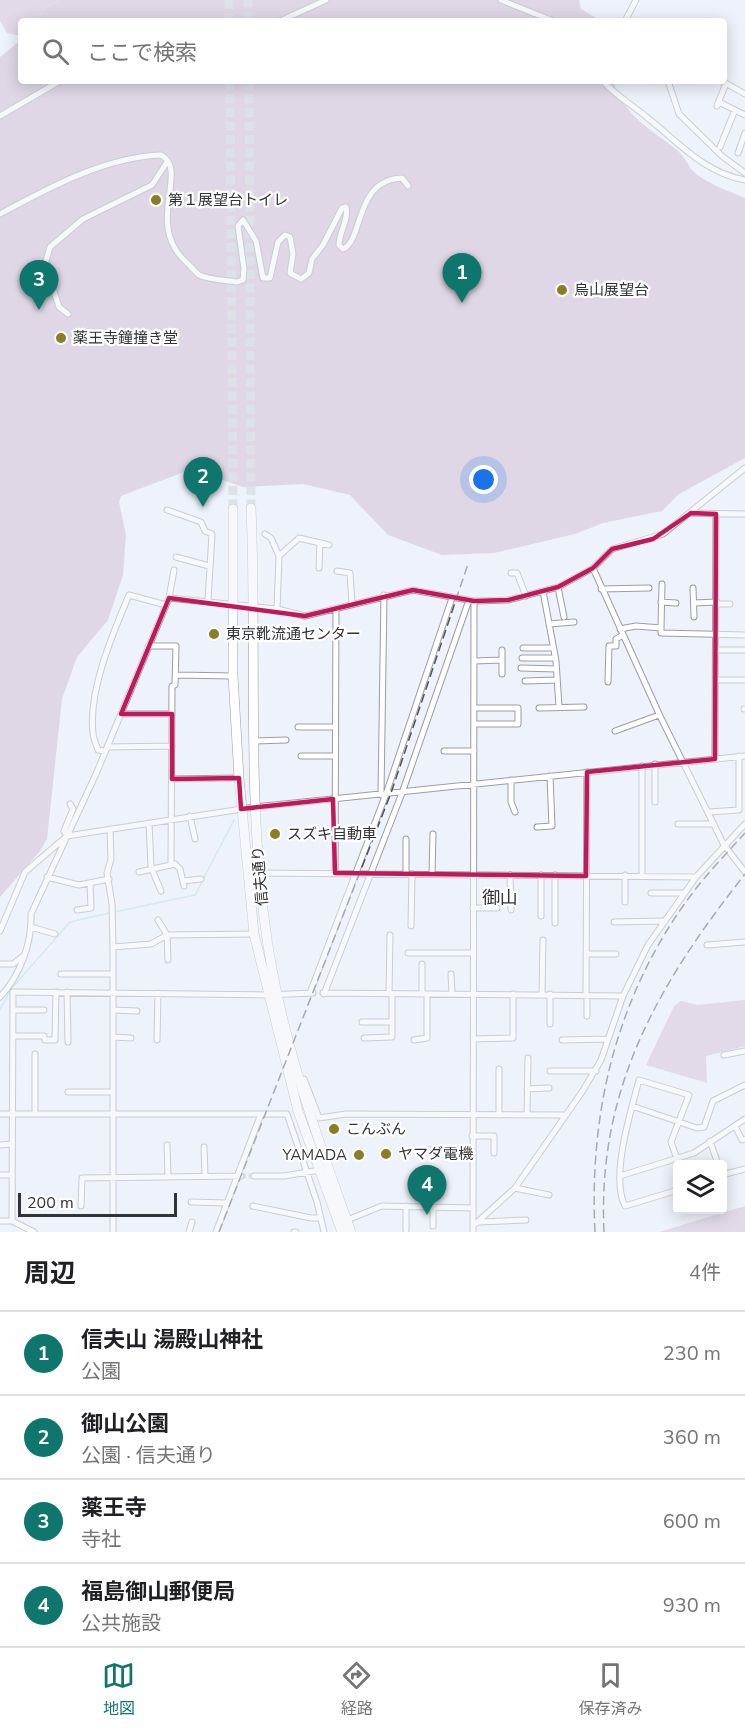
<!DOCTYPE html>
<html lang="ja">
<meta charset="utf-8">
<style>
:root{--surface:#fff;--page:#f2f2f2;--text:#202124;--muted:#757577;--line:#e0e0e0;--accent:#0f766e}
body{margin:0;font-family:"Nunito Sans","Noto Sans JP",sans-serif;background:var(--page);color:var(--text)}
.controls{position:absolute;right:18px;bottom:18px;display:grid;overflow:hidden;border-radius:6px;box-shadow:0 3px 15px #0003}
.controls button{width:54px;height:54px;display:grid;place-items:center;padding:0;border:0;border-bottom:2px solid var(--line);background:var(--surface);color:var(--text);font:30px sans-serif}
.scale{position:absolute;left:18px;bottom:15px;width:159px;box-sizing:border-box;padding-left:6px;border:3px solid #323336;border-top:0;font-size:16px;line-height:21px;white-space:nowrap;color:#323336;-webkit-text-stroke:4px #fff;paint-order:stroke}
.you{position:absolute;left:484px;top:480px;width:21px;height:21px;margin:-15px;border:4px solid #fff;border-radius:50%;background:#1a73e8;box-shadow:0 0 0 9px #1a73e833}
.badge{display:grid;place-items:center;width:39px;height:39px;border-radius:50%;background:var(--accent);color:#fff;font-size:20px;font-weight:700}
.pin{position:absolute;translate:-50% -50px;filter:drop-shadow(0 2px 3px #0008)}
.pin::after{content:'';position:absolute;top:32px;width:21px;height:18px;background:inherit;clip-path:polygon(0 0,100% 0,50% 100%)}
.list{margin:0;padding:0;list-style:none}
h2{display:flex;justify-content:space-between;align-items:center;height:78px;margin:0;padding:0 24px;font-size:26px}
h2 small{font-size:20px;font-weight:400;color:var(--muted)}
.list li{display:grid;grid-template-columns:39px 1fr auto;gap:18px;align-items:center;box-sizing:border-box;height:84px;padding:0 24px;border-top:2px solid var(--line)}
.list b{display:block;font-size:22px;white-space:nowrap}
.list p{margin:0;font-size:20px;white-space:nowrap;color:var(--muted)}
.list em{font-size:20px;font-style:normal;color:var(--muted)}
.icon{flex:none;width:33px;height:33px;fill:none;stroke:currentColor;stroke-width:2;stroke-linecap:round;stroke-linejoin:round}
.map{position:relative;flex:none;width:745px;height:1232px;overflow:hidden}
.search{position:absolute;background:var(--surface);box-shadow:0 3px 15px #0003;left:18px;right:18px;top:18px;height:66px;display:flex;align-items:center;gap:15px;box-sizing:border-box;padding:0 21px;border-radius:6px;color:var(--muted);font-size:22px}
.sheet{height:414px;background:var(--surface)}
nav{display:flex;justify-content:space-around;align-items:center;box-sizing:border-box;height:84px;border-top:2px solid var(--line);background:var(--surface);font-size:16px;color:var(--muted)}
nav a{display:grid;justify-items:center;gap:3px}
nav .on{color:var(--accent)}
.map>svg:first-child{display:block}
</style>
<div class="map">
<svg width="745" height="1232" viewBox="0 0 745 1232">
<rect width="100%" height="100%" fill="#eef2fa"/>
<path fill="#d3bcd5" d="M0 0H61L47 7 37 21H21V36L7 33 0 21Z
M745 1000V1046L706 1056 707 1083 646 1065 674 1006 681 1001 697 1005Z
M745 1206V1232H659Z"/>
<path fill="#cdb5cf" d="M61 0H579L581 9 601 21H37L47 7Z
M21 40V81H613C624 116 651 129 678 151 685 157 688 167 695 173 710 185 728 191 745 198V458L679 494 662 511 603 523 575 534 494 553 442 555 388 535 350 495 303 484 243 487 192 469 121 496 119 502 126 535 123 575 108 620 77 657 62 699 47 839 40 851 0 897V57Z"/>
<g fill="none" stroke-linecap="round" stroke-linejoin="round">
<path stroke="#b1dddd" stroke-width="1.5" d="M114 912 195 895 234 820
M0 1009 12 988 70 922 109 913"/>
<path stroke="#c8ccd3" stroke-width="5" stroke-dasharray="5 2.5" stroke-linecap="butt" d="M241 1176H254"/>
<path stroke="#c8ccd3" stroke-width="9" stroke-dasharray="9 4.5" stroke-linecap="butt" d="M229 0V21
M248 21V0
M230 81 233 509
M249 81 251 508"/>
<defs>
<path id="minor" d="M501 0 553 21
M280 21 326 0
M625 21 636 0
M603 81C616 96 634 106 649 119 679 143 705 173 745 180
M668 81 679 114 722 156 745 173
M722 81 745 94
M719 102 745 115
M717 106 726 83
M0 116 60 81
M720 147 735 110
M738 153 745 133
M0 214C48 188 105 157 161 155 190 171 144 223 186 262 190 265 195 272 199 275 209 280 226 280 237 282L243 280 244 269 238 226 243 220 256 241 263 278H270L278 242 285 235 290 237 293 254 290 273 301 279 309 273 312 259 323 245 342 208 346 207C349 220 339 232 339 245L343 249C364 240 354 180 402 178L408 186
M68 314 59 307 45 264 50 247 83 219 152 185 167 162
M167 510 201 522 205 531 212 534 208 600
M691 513 745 514
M265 534 271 538 279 556
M176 557 209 566
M319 568 320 543
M593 568 660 716 724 845 745 872
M337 571 350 573 352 604
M511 573H517L526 596
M558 587 564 617
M693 588 694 617
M601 589 649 588
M543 591 556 661 559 707
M169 598 277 609 305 616 413 590 474 601 508 600 558 587 593 568 612 549 663 534 745 468
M661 602 676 603
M694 603 717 602
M717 604H730
M277 609 279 556 299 538 329 545
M549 624 574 622
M661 628 662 584
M620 629 636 626 661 628V633L745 635
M148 646H176L175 685 172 686 171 863
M523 648H553
M502 650V674
M717 650H745
M522 658H555
M474 661 502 660
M521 668 556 669
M177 675 233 676
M717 680H745
M525 681 557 680
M608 682 609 646H616V639L623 635
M474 708H518V724H474
M539 708 584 707
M744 709H745
M121 714H172
M298 727H334
M615 731 659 715
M255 741 286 740
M107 747 172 746
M105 751 98 750C97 745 93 739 93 733 88 691 113 633 129 595L166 605
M444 751H474
M301 756H334
M715 759 716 514
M655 764V802
M642 766V875
M172 779 239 778
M511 780V802L515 812
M381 795 384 595
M709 812 739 810V756
M190 816 195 839
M149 823 151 867 161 891
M678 824H714
M537 827 552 826 550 776
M110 829 111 859 107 873 112 904 113 947V1232
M67 836 64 831 73 809 70 804
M139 872 175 864 180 869 184 886
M259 873 696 877
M335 873 336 609
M406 874V839
M432 874 433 834
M510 875 511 910
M541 875V916
M555 875V923
M47 877 79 885 109 879
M183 881 201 879
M651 893H684
M625 902V875
M473 908H497
M77 910 91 908 90 884
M158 920 167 935 254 934
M614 922 663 921
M411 926 412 874
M31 927 55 934
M0 931 25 872 67 836 255 807 745 756
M167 935 168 960
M707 945 745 942
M113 947 151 944 167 935
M408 953H473
M586 954H616
M0 964H13L22 957
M422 964V994
M61 974H113
M451 974 452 994
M67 992 68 1042
M310 993 386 794 452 598
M323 993 623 996
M324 994 402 793 469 600
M389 994 390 935
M542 994 543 940
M550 994V1024
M586 995 587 772
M587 995V1016
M0 997C20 976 32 943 31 914L96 774 169 598 174 570
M13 1010H44
M113 1010 137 1011
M362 1022H392
M13 1036H44
M113 1037 131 1038
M364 1038 392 1037V994
M473 1039 513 1038V994
M45 1040H55L56 992
M157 1040 158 993
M414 1040 427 1038V994
M562 1040 608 1039
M724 1055 745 1051
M499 1069V1115
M550 1071H596
M304 1079 319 1118 346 1114 566 1115
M527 1089 549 1088
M68 1092H112
M632 1106 697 1128 704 1127 713 1101 745 1085
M35 1113V1054
M0 1114H287L317 1202 324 1232
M527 1115 528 1058
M735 1126 742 1140 745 1139
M472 1136H494V1153
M710 1141 718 1164
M0 1145 11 1144
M167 1145 168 1176
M204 1147 205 1176
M429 1150 472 1149
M677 1159 671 1142 689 1095 639 1080C631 1111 610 1177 625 1206L678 1190
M0 1175H11
M722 1175 745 1169
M254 1176H284L320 1170
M620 1176 694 1153 745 1119
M515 1188 549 1195
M426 1192V1207
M191 1202 227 1203
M81 1206 82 1178 241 1176
M253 1206 311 1218H321
M406 1206V1230
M347 1220 382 1206 473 1208
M0 1221H12
M478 1222 526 1220
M433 1226V1207
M473 1226 515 1188 582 1092 601 1060 623 996 648 945 696 877 745 824
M34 1232 12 1221 13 992 267 995 313 993
M189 1232 192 1222
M216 1232 261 1114
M294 1232H296
M473 1232 474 601"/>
<path id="trunk" d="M251 508C257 644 247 782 264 917 277 1027 314 1129 351 1232
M233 509V676L239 778 254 934 298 1111 342 1232"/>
</defs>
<use href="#minor" stroke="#9a9ea5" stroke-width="7"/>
<use href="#trunk" stroke="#9a9ea5" stroke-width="10"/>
<use href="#minor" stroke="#fff" stroke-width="5"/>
<use href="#trunk" stroke="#fff" stroke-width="9"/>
<path stroke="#515357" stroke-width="1.5" stroke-dasharray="9 4.5" stroke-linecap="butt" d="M219 1232 391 793 468 564
M595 1232C589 1115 615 1003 683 906 701 880 724 856 745 833
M604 1232C597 1088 659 983 745 874"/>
</g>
<path d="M0 0H745V1232H0ZM691 513 716 514 715 759 587 772 586 876 335 873 333 799 241 809 239 778 172 779V714H121L169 598 305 616 413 590 474 601 508 600 558 587 593 568 612 549 653 539Z" fill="#eef2fa" fill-opacity=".55" fill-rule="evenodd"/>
<path fill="none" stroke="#c2185b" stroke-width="4.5" stroke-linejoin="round" d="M691 513 716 514 715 759 587 772 586 876 335 873 333 799 241 809 239 778 172 779V714H121L169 598 305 616 413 590 474 601 508 600 558 587 593 568 612 549 653 539Z"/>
<g fill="#897e25" stroke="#fff" stroke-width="2">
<circle cx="156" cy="200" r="6"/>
<circle cx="562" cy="290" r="6"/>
<circle cx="61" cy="338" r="6"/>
<circle cx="214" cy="634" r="6"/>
<circle cx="275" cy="834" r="6"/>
<circle cx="334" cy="1129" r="6"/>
<circle cx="386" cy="1154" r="6"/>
<circle cx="359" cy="1155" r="6"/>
</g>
<g text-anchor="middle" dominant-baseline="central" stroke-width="4.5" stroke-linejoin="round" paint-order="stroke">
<g font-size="15" fill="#323336" stroke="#fff" text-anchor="start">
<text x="168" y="200">第１展望台トイレ</text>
<text x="574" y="290">烏山展望台</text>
<text x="73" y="338">薬王寺鐘撞き堂</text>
<text x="226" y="634">東京靴流通センター</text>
<text x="287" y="834">スズキ自動車</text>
<text x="346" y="1129">こんぶん</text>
<text x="398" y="1154">ヤマダ電機</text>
<text x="347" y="1155" text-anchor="end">YAMADA</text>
</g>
<g font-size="15" fill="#323336" stroke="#fff">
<text transform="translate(260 876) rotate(-95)">信夫通り</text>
</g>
<g font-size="18" fill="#323336" stroke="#fff">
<text x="500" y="898">御山</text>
</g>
</g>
</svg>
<div class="controls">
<button><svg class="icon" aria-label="layers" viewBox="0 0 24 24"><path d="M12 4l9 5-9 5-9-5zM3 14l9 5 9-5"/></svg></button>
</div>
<div class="scale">200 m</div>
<div class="you"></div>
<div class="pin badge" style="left:462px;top:303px">1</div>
<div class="pin badge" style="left:203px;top:507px">2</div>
<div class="pin badge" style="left:39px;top:310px">3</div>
<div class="pin badge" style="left:427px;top:1215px">4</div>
<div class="search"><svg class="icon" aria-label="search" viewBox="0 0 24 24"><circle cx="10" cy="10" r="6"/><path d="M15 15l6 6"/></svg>ここで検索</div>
</div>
<section class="sheet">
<h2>周辺<small>4件</small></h2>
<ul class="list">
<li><span class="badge">1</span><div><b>信夫山 湯殿山神社</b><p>公園</p></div><em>230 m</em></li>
<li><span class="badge">2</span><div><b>御山公園</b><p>公園 · 信夫通り</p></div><em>360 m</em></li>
<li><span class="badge">3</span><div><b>薬王寺</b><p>寺社</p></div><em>600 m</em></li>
<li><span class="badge">4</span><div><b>福島御山郵便局</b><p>公共施設</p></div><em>930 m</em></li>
</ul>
</section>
<nav>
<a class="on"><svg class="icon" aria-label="map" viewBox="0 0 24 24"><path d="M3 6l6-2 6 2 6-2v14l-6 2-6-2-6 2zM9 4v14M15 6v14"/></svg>地図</a>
<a><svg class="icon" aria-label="directions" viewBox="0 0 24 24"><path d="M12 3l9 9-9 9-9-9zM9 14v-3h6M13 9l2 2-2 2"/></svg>経路</a>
<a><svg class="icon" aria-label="saved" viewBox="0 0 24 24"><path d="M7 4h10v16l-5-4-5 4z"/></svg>保存済み</a>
</nav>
